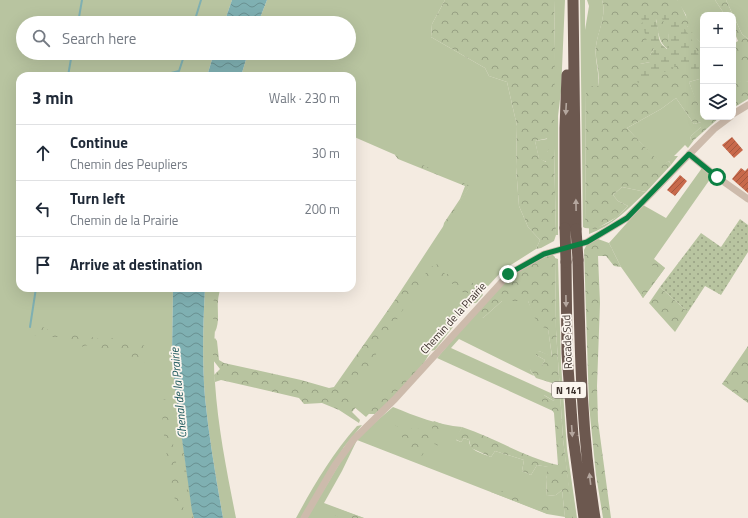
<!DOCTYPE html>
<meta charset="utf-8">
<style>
:root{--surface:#fff;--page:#f6f6f7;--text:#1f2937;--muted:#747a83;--line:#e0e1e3}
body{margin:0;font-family:"Titillium Web",sans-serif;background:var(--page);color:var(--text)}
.controls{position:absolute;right:12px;top:12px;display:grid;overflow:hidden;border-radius:8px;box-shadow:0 4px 16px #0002}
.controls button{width:36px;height:36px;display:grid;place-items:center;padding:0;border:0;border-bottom:1px solid var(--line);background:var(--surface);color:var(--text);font:20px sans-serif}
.stop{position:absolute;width:12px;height:12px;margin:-9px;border:3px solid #0b8043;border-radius:50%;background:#fff}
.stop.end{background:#0b8043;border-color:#fff;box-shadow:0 1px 4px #0008}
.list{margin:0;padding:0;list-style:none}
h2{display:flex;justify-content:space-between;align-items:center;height:52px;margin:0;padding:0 16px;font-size:17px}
h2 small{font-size:13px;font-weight:400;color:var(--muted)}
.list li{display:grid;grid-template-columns:26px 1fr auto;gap:12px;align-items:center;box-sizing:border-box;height:56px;padding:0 16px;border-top:1px solid var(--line)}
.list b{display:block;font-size:15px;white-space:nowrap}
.list p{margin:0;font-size:13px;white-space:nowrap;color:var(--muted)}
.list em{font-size:13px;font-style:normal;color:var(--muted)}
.icon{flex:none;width:22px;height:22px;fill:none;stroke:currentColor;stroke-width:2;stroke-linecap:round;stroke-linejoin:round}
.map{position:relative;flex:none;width:748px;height:518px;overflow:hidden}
.search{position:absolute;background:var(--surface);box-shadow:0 4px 16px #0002;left:16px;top:16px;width:340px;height:44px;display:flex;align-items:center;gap:10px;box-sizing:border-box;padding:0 14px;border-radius:22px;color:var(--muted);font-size:15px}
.panel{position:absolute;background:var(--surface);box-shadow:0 4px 16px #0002;left:16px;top:72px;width:340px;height:220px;border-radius:12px}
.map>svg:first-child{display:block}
</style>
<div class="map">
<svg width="748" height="518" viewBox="0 0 748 518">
<defs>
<pattern id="forest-crowns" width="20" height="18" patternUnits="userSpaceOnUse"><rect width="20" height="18" fill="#b8c4a0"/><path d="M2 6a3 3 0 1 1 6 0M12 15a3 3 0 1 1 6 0" fill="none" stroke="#97a083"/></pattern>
<pattern id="wetland-marsh" width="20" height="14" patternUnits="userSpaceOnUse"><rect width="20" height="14" fill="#b8c4a0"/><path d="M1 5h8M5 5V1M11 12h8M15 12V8" fill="none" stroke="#97a083"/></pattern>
<pattern id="garden-dots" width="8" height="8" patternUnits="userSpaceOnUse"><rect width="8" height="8" fill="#b8c4a0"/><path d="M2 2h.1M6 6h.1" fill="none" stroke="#97a083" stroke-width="1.8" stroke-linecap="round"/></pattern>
<pattern id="water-waves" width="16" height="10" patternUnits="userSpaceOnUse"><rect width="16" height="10" fill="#7fb0b2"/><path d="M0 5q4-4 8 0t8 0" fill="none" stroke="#699091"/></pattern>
<pattern id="building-hatch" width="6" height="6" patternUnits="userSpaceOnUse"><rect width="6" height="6" fill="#c8694b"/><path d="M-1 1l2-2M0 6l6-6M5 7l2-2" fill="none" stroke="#a4573f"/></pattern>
</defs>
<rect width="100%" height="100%" fill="#f4ebe1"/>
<path fill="#b8c4a0" d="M0 0H232L224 23H23V53H214L207 76H20V288H173L172 355 181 432 194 518H0Z
M267 0H445L432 24 431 37 485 68 489 76 507 82 517 126 516 167 519 206 528 227 540 240 536 249 503 270 366 417 335 391 469 187 352 136V76H241L248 53H349V23H258Z
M554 0H565L561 91 558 116V235H556L554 148 547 152V162L539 159 535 141 547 139 555 50Z
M580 0H585V30L589 6 587 0H602C607 15 598 31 596 46 594 59 600 72 598 86L586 87 585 228 583 227Z
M677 0H715L725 15H703V46L689 30 687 26 686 15Z
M726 0H748V39L742 34Z
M733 60H748V82L745 81 733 83Z
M703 78V114L701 115 689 82Z
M676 98 694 124 701 122V127L691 136 690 140H694L688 148 685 145 674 156H678L671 165 669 161 662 166 627 128 661 109Z
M702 168 713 175 654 259 665 268 643 298 621 267 609 243 643 205 666 218Z
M622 187 646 192C628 209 612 226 589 234V228C604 229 618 217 628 206L618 201 613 195Z
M555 258 558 259 561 363 567 449 577 518H573L572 516 563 439 556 330Z
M205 288H218C216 319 212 351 215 383 218 428 227 473 236 518H223C216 478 209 438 205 398 202 361 203 325 205 288Z
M502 301H528L536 319 548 328 552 357 539 351 536 355 545 360 542 366 530 370 534 376 459 339 451 348 555 395 554 401 544 395 553 411 437 358 478 310 483 318Z
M393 407C415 416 438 425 462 427L456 440 461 442 464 438 469 440C469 451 482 453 491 457L495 451 524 460 522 471 531 475 537 465 549 467 546 479 547 496 556 495 562 490 565 517 547 514 357 440 342 471 324 503 364 518H307L347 451 366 430Z
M362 425 344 447 301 518H296C314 485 332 454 357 426Z"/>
<path fill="url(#forest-crowns)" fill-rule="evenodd" d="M445 0H554L555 50 554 137 535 141 539 158 546 162 547 152 550 147H554L556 235 554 241 541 248 536 249 540 240 528 227 519 206 516 167 517 126 507 82 489 76 485 68 431 37 432 24Z
M602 0H677L679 1 689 23 687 26 703 46V78L689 82 703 117H720L694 140H690L691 136 701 127V122L694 124 676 98 661 109 627 128 662 165 669 161 671 165 646 192 622 187 613 195 618 201 628 206 617 217 596 229 585 228 586 86H598C601 72 594 59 596 46 598 30 607 15 602 0ZM656 19C658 29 658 43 668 49L669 32 678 65 640 64 650 62V55L654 49Z
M715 0H726L742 34 748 39V60H733V44L738 41 733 29V15H725Z
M745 80 748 82V99L733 108V83Z
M398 152 416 162 470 186 443 228 444 223 460 199 465 186 398 159 395 155Z
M598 239 609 243 621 267 614 266 606 256H598L600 303 597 386 598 421 611 518H603L596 475 589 405 584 250 587 244Z
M552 254 555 257 556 330 563 439 573 518H565L562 490 556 495 547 496 546 479 548 467 537 465 531 475 522 471 524 460 495 451 491 457 471 448 469 440 464 438 461 442 455 439 462 427C495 438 524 457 558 465L554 413 550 407 539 399 540 393 554 401 555 388 552 383 536 378 530 370 535 364 542 366 545 360 536 355V352L539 351 552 356 548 329C536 326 532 312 528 301H502L483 318 477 315 478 310 500 284 522 268Z
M653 259 665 268 643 298 641 295 655 268 650 263Z
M438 264 445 274H456L468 283H477L483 295 476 303H473L470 299 472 294 462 292 455 285 435 276 433 281 404 308 369 366 351 380 347 390 355 399 357 406 352 412 360 420 359 423 339 410 322 403 304 404 299 398 221 380 215 382 214 375 220 369 213 360V340L215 338 217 341 219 360 224 363 301 380 329 388 334 387 400 293C408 288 414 278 424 277L428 268Z
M660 287 688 312 675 332 649 303Z
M214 288H220C220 292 218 296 218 301 217 311 220 322 215 332L213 329Z
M450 324H453V327L435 350 431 351 424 363 392 399 375 414H369L371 407 381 400 415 360 429 350 438 337Z
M39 325 54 333 64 332 78 336 84 335 99 339 104 336C115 340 138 340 146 347 150 350 150 355 149 359L143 363 129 355 110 351H100L88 345 81 347 71 343 68 337H41L27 333C30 328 34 326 39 325Z
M748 346V403L722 384Z
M164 399 166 400 185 518H179C174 496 157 416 164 399Z
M395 419 414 430 421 428 431 435 434 432 431 425 434 421 442 424 443 433 438 438H435L437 440 445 442 448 446 444 448 432 443 428 444 421 458C408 451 411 443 402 437V429L393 424Z
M181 432 192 511 194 518H191L179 434Z
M496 489 540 504 551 501 548 514 491 492Z
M333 507 364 518H342L332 514 330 510Z"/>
<path fill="url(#wetland-marsh)" d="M643 11C668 20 650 38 667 49L669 32 659 13C682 14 699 48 702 68 692 71 686 71 678 65L639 85 636 79 640 64 650 62V55L654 49 647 42 640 13Z"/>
<path fill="url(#garden-dots)" d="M740 219 748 225V252L721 295 705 286 688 312 660 287 701 233 721 247Z"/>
<path fill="url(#water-waves)" d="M232 0H267L258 23H224Z
M214 53H248L241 76H207Z
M173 288H205C203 325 202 361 205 398 209 438 216 478 223 518H194L192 511 175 389 172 355Z"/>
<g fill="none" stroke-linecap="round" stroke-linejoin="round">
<path stroke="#7fb0b2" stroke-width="2" d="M78 23 82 0
M194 23 201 0
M68 76 72 53
M159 76 179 71 185 53
M30 327 36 288"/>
</g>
<path fill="url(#building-hatch)" d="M732 137 743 150 734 158 722 145Z
M741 168 745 171 748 168V193L732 179Z
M680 175 687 181 675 196 667 190Z"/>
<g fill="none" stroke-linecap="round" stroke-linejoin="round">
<path stroke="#cdbbac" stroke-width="7" d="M733 114 748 105
M689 154 717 177 748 199
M304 518 335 465 354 439 395 399 509 274 544 254 587 242 627 218 714 129 730 117"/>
<path stroke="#6c584f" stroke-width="11" d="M573 0 576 229
M565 228V128L567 75
M578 260C580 346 581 433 595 518
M566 262 567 353 573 436 584 518"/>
<path stroke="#6c584f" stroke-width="11" d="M565 228 566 262
M576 229 578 260"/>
</g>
<defs><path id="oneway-solid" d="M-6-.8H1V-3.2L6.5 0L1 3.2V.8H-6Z"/></defs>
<g fill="#b4a69e">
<use href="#oneway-solid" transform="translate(566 109) rotate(93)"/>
<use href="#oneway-solid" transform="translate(576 205) rotate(-91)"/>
<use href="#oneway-solid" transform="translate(566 301) rotate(89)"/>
<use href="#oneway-solid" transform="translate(572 431) rotate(86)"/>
<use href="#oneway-solid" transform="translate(590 479) rotate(-97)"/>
</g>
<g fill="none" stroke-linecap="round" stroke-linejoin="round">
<path stroke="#0b8043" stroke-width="5" d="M508 274 544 254 587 242 627 218 689 154 717 177"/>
</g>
<g text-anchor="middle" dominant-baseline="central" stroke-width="3.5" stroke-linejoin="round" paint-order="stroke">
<rect fill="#fbf5ee" stroke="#756b66" stroke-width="1" x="552" y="382" width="34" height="16" rx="3"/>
<g font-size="10" font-weight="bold" fill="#3b302b">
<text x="569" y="390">N 141</text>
</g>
<g font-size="11" fill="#3b302b" stroke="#fbf5ee">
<text transform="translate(453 318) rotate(-48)">Chemin de la Prairie</text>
<text transform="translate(567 342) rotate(-92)">Rocade Sud</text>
</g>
<g font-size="12" font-style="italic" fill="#1f5a5e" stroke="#fbf5ee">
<text transform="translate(178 393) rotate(-95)">Chenal de la Prairie</text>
</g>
</g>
</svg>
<div class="controls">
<button>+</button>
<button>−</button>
<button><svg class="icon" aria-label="layers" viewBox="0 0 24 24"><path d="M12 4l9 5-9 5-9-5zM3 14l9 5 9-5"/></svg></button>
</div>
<div class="stop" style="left:717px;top:177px"></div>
<div class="stop end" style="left:508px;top:274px"></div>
<div class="search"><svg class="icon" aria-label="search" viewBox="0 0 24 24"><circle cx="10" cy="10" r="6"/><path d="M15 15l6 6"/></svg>Search here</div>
<section class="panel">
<h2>3 min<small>Walk · 230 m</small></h2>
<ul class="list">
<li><svg class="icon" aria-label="ahead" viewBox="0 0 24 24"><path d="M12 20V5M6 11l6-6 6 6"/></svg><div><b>Continue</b><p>Chemin des Peupliers</p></div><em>30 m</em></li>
<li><svg class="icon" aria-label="left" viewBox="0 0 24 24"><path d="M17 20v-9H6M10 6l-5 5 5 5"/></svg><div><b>Turn left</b><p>Chemin de la Prairie</p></div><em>200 m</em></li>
<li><svg class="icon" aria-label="arrive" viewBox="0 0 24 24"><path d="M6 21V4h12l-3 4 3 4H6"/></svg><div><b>Arrive at destination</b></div></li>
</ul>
</section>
</div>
